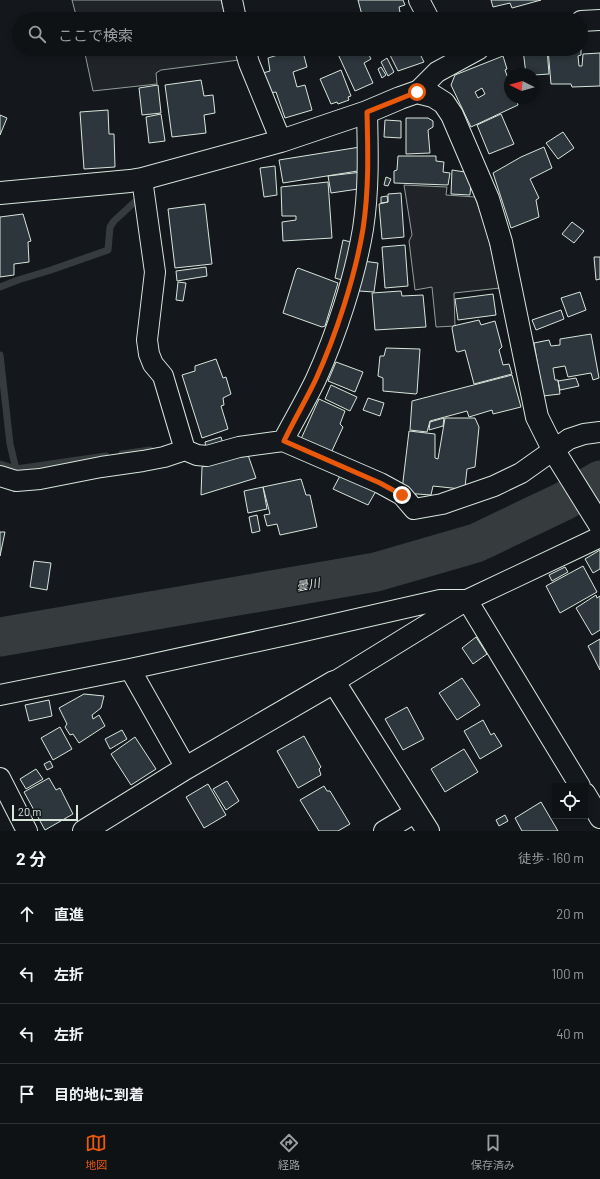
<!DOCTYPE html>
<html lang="ja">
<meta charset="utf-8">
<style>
:root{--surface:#0f1215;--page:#1d2022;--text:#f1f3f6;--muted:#9b9ea0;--line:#2f3234;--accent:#ea580c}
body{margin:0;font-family:Barlow,"Noto Sans JP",sans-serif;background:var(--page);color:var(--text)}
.controls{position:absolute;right:12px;bottom:12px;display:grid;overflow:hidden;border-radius:0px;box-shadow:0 2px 6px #0003}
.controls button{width:36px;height:36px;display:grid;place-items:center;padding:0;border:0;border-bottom:1px solid var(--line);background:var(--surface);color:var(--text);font:20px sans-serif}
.compass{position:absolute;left:504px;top:68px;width:36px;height:36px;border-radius:50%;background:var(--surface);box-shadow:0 2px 6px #0003;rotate:276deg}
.scale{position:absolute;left:12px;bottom:10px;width:66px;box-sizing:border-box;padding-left:4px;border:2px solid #d8e6dc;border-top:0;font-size:11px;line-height:14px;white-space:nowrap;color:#d8e6dc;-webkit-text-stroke:3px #14181c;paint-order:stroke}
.stop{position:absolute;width:12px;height:12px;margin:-9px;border:3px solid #ea580c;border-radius:50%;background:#fff}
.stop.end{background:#ea580c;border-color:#fff;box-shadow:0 1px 4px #0008}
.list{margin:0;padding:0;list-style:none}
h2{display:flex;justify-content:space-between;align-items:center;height:52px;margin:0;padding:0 16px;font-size:17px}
h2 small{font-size:13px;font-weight:400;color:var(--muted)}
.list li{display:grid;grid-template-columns:26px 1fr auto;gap:12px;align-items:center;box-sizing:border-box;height:60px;padding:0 16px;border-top:1px solid var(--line)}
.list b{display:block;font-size:15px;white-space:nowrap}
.list em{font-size:13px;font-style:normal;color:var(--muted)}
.icon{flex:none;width:22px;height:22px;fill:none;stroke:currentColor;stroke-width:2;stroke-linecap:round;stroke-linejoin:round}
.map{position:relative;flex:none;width:600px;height:831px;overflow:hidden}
.search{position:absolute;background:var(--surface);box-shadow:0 2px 6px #0003;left:12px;right:12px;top:12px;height:44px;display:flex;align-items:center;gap:10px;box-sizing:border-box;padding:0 14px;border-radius:22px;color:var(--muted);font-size:15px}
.sheet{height:292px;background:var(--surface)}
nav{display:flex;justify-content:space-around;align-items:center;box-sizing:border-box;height:56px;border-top:1px solid var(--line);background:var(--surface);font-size:11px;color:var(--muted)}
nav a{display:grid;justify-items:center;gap:2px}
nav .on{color:var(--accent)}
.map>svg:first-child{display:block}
</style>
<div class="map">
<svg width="600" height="831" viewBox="0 0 600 831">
<rect width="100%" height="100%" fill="#14181c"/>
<path fill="#202428" stroke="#939e99" d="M72 0H221L226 19H77Z
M84 49H235L239 60 161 70 156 73 157 84 93 91Z
M404 185 447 187 446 195 475 197 487 232 500 288 454 293 455 326 436 327 432 287 415 290 409 241 412 235Z"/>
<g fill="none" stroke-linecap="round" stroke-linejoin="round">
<path stroke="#363b3e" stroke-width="7" d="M0 287 18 280 51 270 108 250 110 227 114 221 139 198
M0 355 10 444 16 469
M122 454 150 450
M0 464 16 469 106 456"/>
<path stroke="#363b3e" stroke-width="39" d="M0 637 376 572 476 543 564 501 600 480"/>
</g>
<path fill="#2c363c" stroke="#d8e6dc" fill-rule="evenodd" d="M358 0H403L405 5 399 7 400 12 387 16 388 19H363Z
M491 0H541L512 8 510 3 493 7Z
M297 49 299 53 303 52 307 67 293 72 297 87 305 85 312 110 285 118 276 92 269 93 263 73 270 71 268 58Z
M343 49H366L371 59 364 63 373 83 355 91 337 52Z
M387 49H423L419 52 424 62 398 71Z
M529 49H547L549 74 534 75V74H526L523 50Z
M548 49H581V55L578 56 579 66H582L583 54 600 53V86L572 87 571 84H551Z
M503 56 507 69 505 70 510 84V98H516L518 105 471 127 451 85 455 75ZM482 88 485 94 478 98 475 92Z
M387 58 394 72 388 76 381 62Z
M381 67 386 75 382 78 378 69Z
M341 70 351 96 348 97 349 100 338 104 337 102 331 104 320 79Z
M201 80 204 96 213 95 215 113 204 115 206 133 172 137 165 85Z
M158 85 161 113 142 115 139 88Z
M108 110 109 134H114L115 167 84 169 80 112Z
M161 114 165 141 149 143 146 117Z
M501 114 514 144 489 154 477 125Z
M0 115 7 118 0 135Z
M406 118H428L433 121V127L428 130 430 153 406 154Z
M385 120 401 121V138L384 137Z
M563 132 574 148 558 159 546 143Z
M360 147 364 170 283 183 279 160Z
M544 147 552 168 530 179 539 198 536 200 539 217 511 228 493 173 521 157Z
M398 156H436V161L444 162 443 172 450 173 448 185 394 183V171L397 170Z
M275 166 277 195 264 197 260 168Z
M452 170 465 172 471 182 470 195 451 194Z
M362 172 365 188 331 193 328 176Z
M386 177 391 179 388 186 384 185Z
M328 182 332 238 283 241 282 222 296 220V216H282L281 187Z
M401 193 404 237 382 239 379 204 388 202V194Z
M387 196 388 202 381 203V197Z
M205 204 212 264 175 268 168 209Z
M23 214 31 241 28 242 29 262 14 264V275L0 277V217Z
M572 222 584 231 574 243 562 234Z
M343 240 351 242 342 280 335 278Z
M405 245 408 286 385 288 382 247Z
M594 257H600V279L596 280Z
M363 261 378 263 374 292 359 291Z
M206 267 207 276 177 281 176 271Z
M298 268 338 283 325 326 322 327 283 313 296 270Z
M178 282 186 283 183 301 176 300Z
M401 291 402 296 423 295 426 327 375 330 372 293Z
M580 292 586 310 568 317 561 298Z
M493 294 496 315 458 320 455 299Z
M561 310 564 319 536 330 532 320Z
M479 320 481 325 495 321 502 347 499 350 503 365 509 364 512 374 474 384 465 350 458 352 456 351 452 328 453 326Z
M591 334 599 378 593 380 591 373 568 377 565 366 553 368 555 380H558L560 394 543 396 534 343 549 340 551 346 560 345V339Z
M386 348 420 349 417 393 416 394 383 391V378L378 376 380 356H384Z
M216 359 223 378 226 377 231 394 223 398 224 405 221 406 228 429 202 438 182 375 195 371V366Z
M336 362 363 372 355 392 328 381Z
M512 375 521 407 493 414 492 410 469 417 467 411 430 421 427 432 410 430 412 401Z
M576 378 579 386 560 390 558 381Z
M331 385 357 397 350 411 325 399Z
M368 398 384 403 380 416 363 410Z
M319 399 345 411 340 424 343 427 331 453 301 439Z
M444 418 443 426 429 430 430 422Z
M445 418H475L479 427 475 467 467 469 465 487 461 489 433 486 431 495 404 493 402 490 409 431 435 434V458L438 459Z
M221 437 223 444 206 448 205 442Z
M247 452 256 478 201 495 202 467Z
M341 474 376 491 368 505 333 489Z
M301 479 306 495H310L317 527 280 535 277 524 267 526 264 515 270 514 263 487Z
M263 487 267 509 248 513 244 491Z
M257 515 260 531 252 533 249 517Z
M0 532H5L0 556Z
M600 550V569L593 573 585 559Z
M34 561 51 563 47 590 30 587Z
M583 566 597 592 560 613 546 586Z
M565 567 568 572 552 581 549 575Z
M596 595 597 598 600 596V630L592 635 576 608Z
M476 637 487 654 473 664 462 648Z
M600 639V670L588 646Z
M462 678 480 705 457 720 439 693Z
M84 694 104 696 101 708 92 715 93 719 99 715 105 726 79 743 73 734 70 735 65 727 67 724 59 708Z
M49 700 52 716 29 721 25 705Z
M407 707 424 739 403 750 385 719Z
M483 720 491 735 494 733 502 746 480 759 464 731Z
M60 727 72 749 53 760 41 738Z
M122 730 127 739 110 749 105 739Z
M304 736 321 767 319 769 321 775 298 788 277 751Z
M135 737 156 769 131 785 111 754Z
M464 749 478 772 445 792 431 769Z
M50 761 53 767 47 770 44 764Z
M36 769 43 779 26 789 20 779Z
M49 778 56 790 60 788 73 814 45 830 24 792Z
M227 781 239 801 226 810 213 789Z
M208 784 226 815 204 828 186 797Z
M324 786 327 791H330L350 824 338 831H319L300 800Z
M541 802 558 831H522L515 818Z
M505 815 508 821 499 826 496 820Z"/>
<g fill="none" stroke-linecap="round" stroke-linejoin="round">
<defs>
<path id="street" d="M232 0 236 19
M419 0 429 19
M581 21 600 20
M245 49 249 63 281 141
M417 92 437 72 479 49
M142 179 155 272 147 340 149 354 153 364 163 376 185 450
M283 441C294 420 306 400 316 379 336 335 355 277 363 229 369 190 368 152 367 112
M0 476 16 481 40 479 101 467 143 461 164 457 185 450 197 455 207 456 239 447 283 441 380 483 402 495 414 509 442 504 494 486 521 473 569 439 584 434 600 432
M467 600 580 786
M130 669 186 768
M334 682 467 600 600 537
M0 695 130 669 291 634 440 600H467
M0 778 27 831
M585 793 600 818
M384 831 416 812"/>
<path id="secondary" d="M0 193 130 181 142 179 281 141 367 112 400 98 417 92 433 96 444 103 452 115 488 199 501 242 537 417 554 451 600 525
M84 831 186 768 334 682 428 831"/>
</defs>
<use href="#street" stroke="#d8e6dc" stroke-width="22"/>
<use href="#secondary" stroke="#d8e6dc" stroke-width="24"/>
<use href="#street" stroke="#14181c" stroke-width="20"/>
<use href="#secondary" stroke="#14181c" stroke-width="22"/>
</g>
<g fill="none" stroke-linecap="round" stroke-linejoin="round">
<path stroke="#ea580c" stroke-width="5" d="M402 495 380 483 284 441C294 420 306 400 316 379 336 335 355 277 363 229 369 190 368 152 367 112L417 92"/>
</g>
<g text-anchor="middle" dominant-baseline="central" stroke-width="3" stroke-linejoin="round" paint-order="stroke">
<g font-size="12" font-style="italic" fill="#d8e6dc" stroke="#14181c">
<text transform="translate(308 584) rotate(-10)">曇川</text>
</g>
</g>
</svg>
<div class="controls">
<button><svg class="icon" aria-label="locate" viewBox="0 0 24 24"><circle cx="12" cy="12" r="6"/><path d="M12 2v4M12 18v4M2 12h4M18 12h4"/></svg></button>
</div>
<svg class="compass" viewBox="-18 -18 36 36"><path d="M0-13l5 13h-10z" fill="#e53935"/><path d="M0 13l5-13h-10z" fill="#9b9ea0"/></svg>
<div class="scale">20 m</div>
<div class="stop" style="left:417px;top:92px"></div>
<div class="stop end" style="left:402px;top:495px"></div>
<div class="search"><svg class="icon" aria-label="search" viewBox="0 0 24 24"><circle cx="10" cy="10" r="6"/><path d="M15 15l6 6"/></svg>ここで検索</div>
</div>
<section class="sheet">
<h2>2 分<small>徒歩 · 160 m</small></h2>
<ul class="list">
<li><svg class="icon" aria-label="ahead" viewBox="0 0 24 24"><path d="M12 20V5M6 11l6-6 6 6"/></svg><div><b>直進</b></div><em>20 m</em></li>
<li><svg class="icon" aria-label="left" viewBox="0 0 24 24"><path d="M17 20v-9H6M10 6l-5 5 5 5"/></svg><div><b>左折</b></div><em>100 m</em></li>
<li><svg class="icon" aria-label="left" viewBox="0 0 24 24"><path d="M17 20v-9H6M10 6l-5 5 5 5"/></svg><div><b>左折</b></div><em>40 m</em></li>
<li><svg class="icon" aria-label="arrive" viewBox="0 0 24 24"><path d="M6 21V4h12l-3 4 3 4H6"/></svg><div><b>目的地に到着</b></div></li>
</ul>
</section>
<nav>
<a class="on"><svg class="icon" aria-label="map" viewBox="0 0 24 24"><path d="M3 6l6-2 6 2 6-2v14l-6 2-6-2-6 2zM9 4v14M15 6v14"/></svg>地図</a>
<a><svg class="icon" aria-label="directions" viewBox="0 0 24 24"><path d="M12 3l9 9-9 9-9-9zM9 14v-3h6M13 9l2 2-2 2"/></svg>経路</a>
<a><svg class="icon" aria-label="saved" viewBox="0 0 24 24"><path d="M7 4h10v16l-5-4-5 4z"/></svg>保存済み</a>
</nav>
